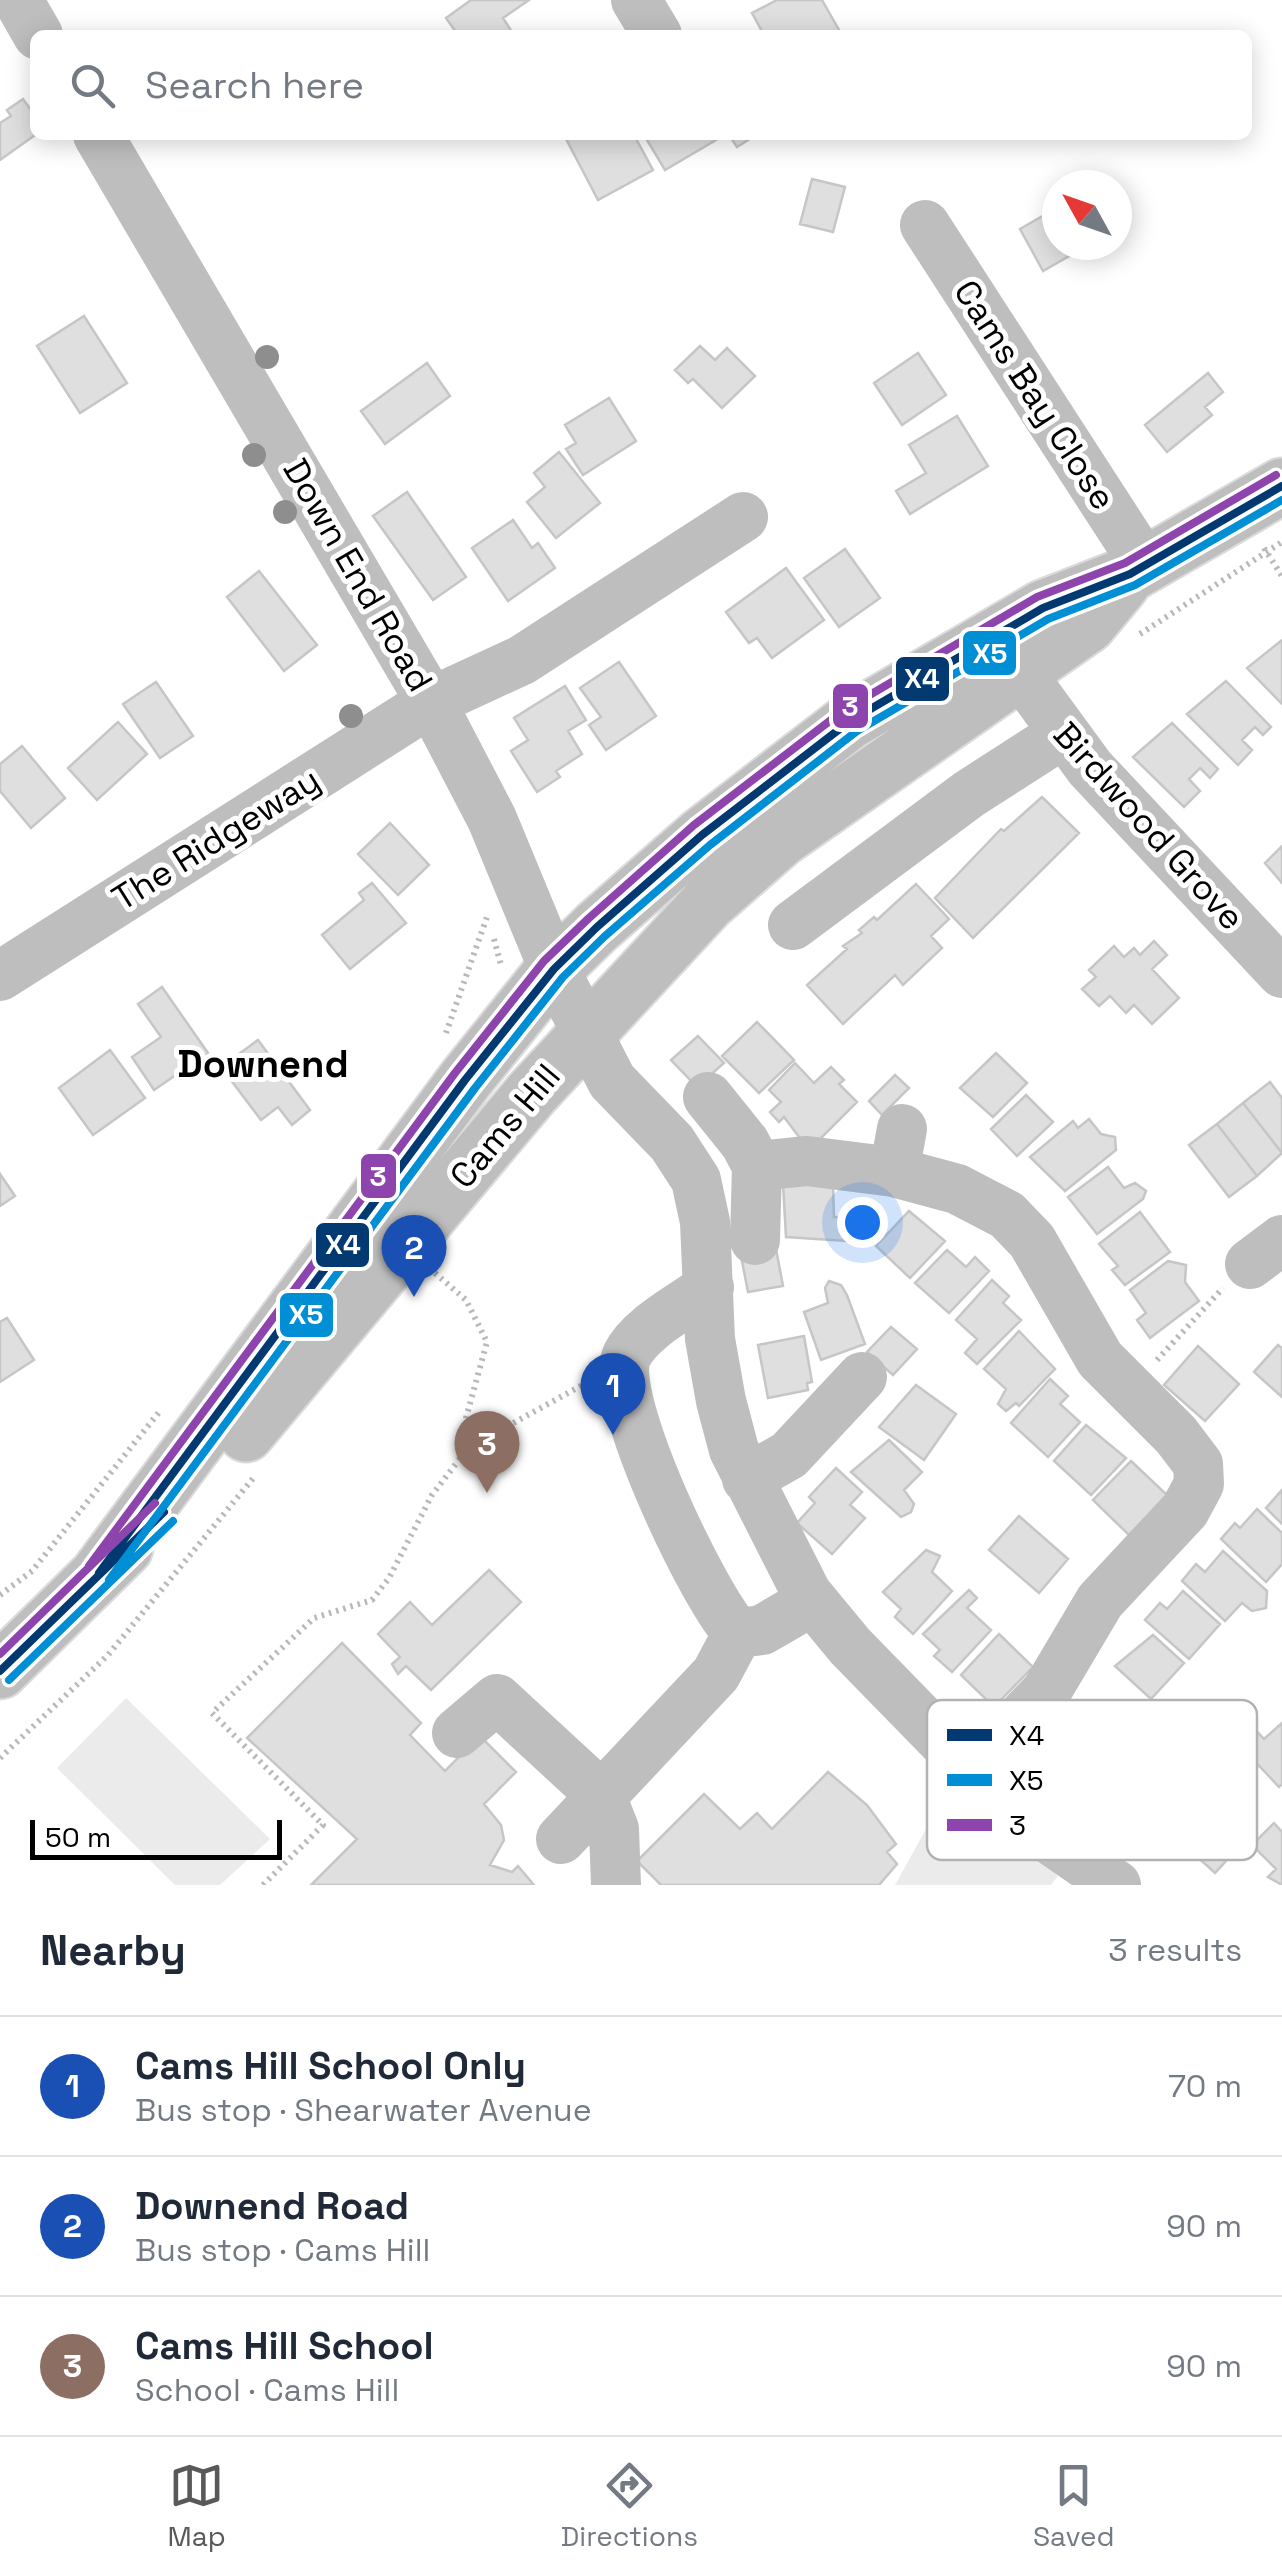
<!DOCTYPE html>
<meta charset="utf-8">
<style>
:root{--surface:#fff;--page:#f6f6f7;--text:#1f2937;--muted:#747a83;--line:#e0e1e3;--accent:#595959}
body{margin:0;font-family:"Space Grotesk",sans-serif;background:var(--page);color:var(--text)}
.compass{position:absolute;left:1042px;top:170px;width:90px;height:90px;border-radius:50%;background:var(--surface);box-shadow:0 5px 25px #0003;rotate:310deg}
.scale{position:absolute;left:30px;bottom:25px;width:252px;box-sizing:border-box;padding-left:10px;border:5px solid #000;border-top:0;font-size:28px;line-height:35px;white-space:nowrap;color:#000;-webkit-text-stroke:8px #fff;paint-order:stroke}
.you{position:absolute;left:862px;top:1222px;width:35px;height:35px;margin:-25px;border:8px solid #fff;border-radius:50%;background:#1a73e8;box-shadow:0 0 0 15px #1a73e833}
.badge{display:grid;place-items:center;width:65px;height:65px;border-radius:50%;background:var(--accent);color:#fff;font-size:32px;font-weight:700}
.pin{position:absolute;translate:-50% -82px;filter:drop-shadow(0 2px 5px #0008)}
.pin::after{content:'';position:absolute;top:52px;width:35px;height:30px;background:inherit;clip-path:polygon(0 0,100% 0,50% 100%)}
.list{margin:0;padding:0;list-style:none}
h2{display:flex;justify-content:space-between;align-items:center;height:130px;margin:0;padding:0 40px;font-size:42px}
h2 small{font-size:32px;font-weight:400;color:var(--muted)}
.list li{display:grid;grid-template-columns:65px 1fr auto;gap:30px;align-items:center;box-sizing:border-box;height:140px;padding:0 40px;border-top:2px solid var(--line)}
.list b{display:block;font-size:38px;white-space:nowrap}
.list p{margin:0;font-size:32px;white-space:nowrap;color:var(--muted)}
.list em{font-size:32px;font-style:normal;color:var(--muted)}
.icon{flex:none;width:55px;height:55px;fill:none;stroke:currentColor;stroke-width:2;stroke-linecap:round;stroke-linejoin:round}
.map{position:relative;flex:none;width:1282px;height:1885px;overflow:hidden}
.search{position:absolute;background:var(--surface);box-shadow:0 5px 25px #0003;left:30px;right:30px;top:30px;height:110px;display:flex;align-items:center;gap:25px;box-sizing:border-box;padding:0 35px;border-radius:15px;color:var(--muted);font-size:38px}
.sheet{height:550px;background:var(--surface)}
nav{display:flex;justify-content:space-around;align-items:center;box-sizing:border-box;height:140px;border-top:2px solid var(--line);background:var(--surface);font-size:28px;color:var(--muted)}
nav a{display:grid;justify-items:center;gap:5px}
nav .on{color:var(--accent)}
.map>svg:first-child{display:block}
</style>
<div class="map">
<svg width="1282" height="1885" viewBox="0 0 1282 1885">
<rect width="100%" height="100%" fill="#fff"/>
<path fill="#ebebeb" d="M126 1698 270 1839 220 1885H175L57 1768Z
M955 1777 1058 1876 1051 1885H895Z"/>
<path fill="#dfdfdf" stroke="#c6c6c6" stroke-width="2.5" d="M471 0H529L503 18 514 35H458L446 18Z
M777 0H822L839 30 830 35H764L752 13Z
M23 99 35 116V135L0 160V123L11 116 7 110Z
M564 135H634L653 170 598 200Z
M644 135H719L721 137 665 170Z
M729 135H756L737 147Z
M812 179 845 187 833 232 800 224Z
M1048 213 1057 229V245H1066L1071 255 1043 271 1020 229Z
M84 316 127 383 80 413 37 346Z
M700 346 715 360 727 348 755 376 722 408 693 379 688 383 675 370Z
M918 353 946 395 902 425 874 383Z
M427 363 450 396 385 444 361 411Z
M1208 373 1223 392 1205 407 1212 415 1167 452 1145 425Z
M609 398 636 441 583 475 566 449 576 443 565 425Z
M957 416 988 466 910 514 896 491 926 473 909 445Z
M559 452 600 503 556 538 527 502 545 487 534 473Z
M407 492 466 577 433 600 373 516Z
M513 520 532 548 538 543 555 568 508 601 472 548Z
M845 549 880 598 839 627 804 578Z
M786 568 824 620 772 658 757 638 749 643 726 612Z
M259 571 317 645 284 671 227 597Z
M1282 640V704L1247 668Z
M619 662 656 716 606 750 589 725 601 717 580 688Z
M1226 681 1271 727 1263 735 1255 727 1242 740 1252 750 1238 765 1187 714Z
M156 682 193 736 160 758 123 704Z
M565 686 586 720 568 731 582 754 556 771 560 777 537 792 511 751 528 740 514 718Z
M118 722 147 754 97 800 68 768Z
M1172 723 1218 769 1210 778 1200 768 1189 779 1200 791 1184 807 1133 757Z
M22 746 65 798 31 828 0 791V764Z
M1042 797 1079 833 973 938 935 898 1001 829 1004 831Z
M390 823 429 865 398 895 358 854Z
M1282 846V883L1265 863Z
M372 883 406 923 350 969 322 935 364 900 359 893Z
M916 884 949 919 931 936 942 948 903 985 895 975 843 1024 807 985 847 949 843 946 862 933 859 930 874 917 877 920Z
M1154 941 1167 955 1152 969 1179 998 1152 1024 1134 1005 1126 1013 1110 996 1099 1006 1082 989 1096 977 1089 970 1114 946 1124 957 1134 948 1140 955Z
M162 987 208 1053 154 1090 132 1057 161 1037 138 1004Z
M757 1022 794 1060 759 1093 722 1056Z
M698 1036 724 1063 697 1087 671 1060Z
M258 1040 310 1110 292 1125 278 1107 261 1120 221 1067Z
M110 1050 145 1098 93 1135 59 1088Z
M996 1053 1027 1083 993 1117 960 1088Z
M795 1063 814 1083 831 1067 844 1080 839 1084 857 1102 809 1150 784 1117 779 1122 770 1112 781 1102 769 1090Z
M895 1075 909 1088 882 1115 869 1101Z
M1270 1082 1282 1098V1153L1243 1103Z
M1026 1095 1053 1122 1017 1156 991 1129Z
M1243 1103 1282 1153 1257 1176 1217 1124Z
M1089 1119 1101 1134 1115 1137 1116 1150 1065 1191 1030 1157 1073 1121 1078 1128Z
M1217 1124 1257 1176 1229 1197 1189 1145Z
M1108 1167 1124 1188 1135 1183 1146 1191 1143 1199 1097 1234 1068 1197Z
M0 1174 15 1196 0 1206Z
M783 1184 833 1185 834 1217H846L854 1233 847 1241 786 1237Z
M909 1211 945 1241 910 1278 876 1246Z
M1140 1212 1170 1252 1125 1285 1112 1270 1118 1266 1099 1244Z
M776 1249 783 1286 748 1292 741 1256Z
M947 1250 966 1267 975 1257 989 1271 949 1313 915 1283Z
M1168 1261 1186 1265 1185 1282 1199 1301 1150 1338 1137 1320 1146 1313 1130 1290Z
M992 1280 1009 1296 1003 1303 1021 1320 977 1364 965 1353 977 1339 956 1320Z
M829 1281 841 1285 847 1295 865 1344 821 1360 804 1312 828 1303 825 1288Z
M7 1318 34 1360 0 1382V1322Z
M891 1327 917 1349 893 1375 867 1352Z
M1019 1331 1055 1369 1019 1406 1016 1403 1006 1411 998 1404 1006 1389 984 1369Z
M804 1336 812 1382 807 1383 808 1390 768 1398 758 1345Z
M1278 1345 1282 1348V1397L1254 1372Z
M1198 1346 1239 1384 1205 1421 1164 1385Z
M1050 1379 1068 1396 1060 1404 1080 1422 1048 1457 1011 1423Z
M916 1385 956 1414 924 1460 879 1427Z
M1086 1425 1126 1458 1091 1495 1054 1461Z
M889 1440 922 1472 904 1490 914 1504 911 1512 901 1517 851 1472Z
M1131 1461 1168 1496 1129 1535 1093 1500Z
M836 1468 862 1492 850 1505 865 1518 832 1554 797 1523 815 1503 809 1497Z
M1282 1490V1524L1266 1508Z
M1257 1509 1282 1533V1564L1266 1582 1221 1539 1235 1523 1240 1528Z
M1019 1516 1068 1559 1039 1593 989 1550Z
M926 1550 940 1556 932 1572 952 1591 913 1634 895 1617 901 1609 883 1592Z
M1223 1551 1267 1591 1266 1608 1252 1611 1242 1603 1225 1621 1182 1581 1196 1564 1205 1572Z
M489 1570 521 1602 431 1690 406 1666 398 1674 392 1664 400 1657 378 1634 410 1602 432 1625Z
M969 1590 977 1598 967 1608 991 1630 952 1672 934 1656 940 1650 923 1634Z
M1183 1591 1220 1624 1189 1659 1145 1620 1160 1603 1167 1609Z
M999 1634 1033 1667 994 1707 961 1675Z
M1153 1635 1184 1663 1151 1699 1115 1666Z
M342 1643 421 1723 410 1735 445 1771 480 1736 516 1772 484 1804 501 1825 504 1840 490 1865 512 1872 518 1866 534 1885H311L357 1839 247 1738Z
M1282 1723V1784L1279 1787 1235 1740 1251 1725 1264 1739Z
M828 1772 867 1805 896 1844 887 1852 897 1864 879 1885H661L637 1861 704 1794 740 1829 757 1813 772 1829Z
M1228 1794 1246 1811 1239 1818 1244 1823 1238 1830 1247 1838 1215 1873 1182 1843Z
M1274 1823 1282 1832V1885L1268 1877 1276 1869 1252 1845Z"/>
<g fill="none" stroke-linecap="round" stroke-linejoin="round">
<defs>
<path id="major" d="M246 1434 531 1094 708 903 781 839 1088 625 1122 584
M99 1573 465 1080 554 969 597 927 702 835 850 721 1043 608 1130 574 1282 486
M0 1671 125 1548"/>
</defs>
<use href="#major" stroke="#dbdbdb" stroke-width="59"/>
<path stroke="#b9b9b9" stroke-width="6" stroke-dasharray="2.5 5" stroke-linecap="butt" d="M1264 548 1282 576
M1140 634 1282 542
M494 939 501 965
M446 1033 487 917
M435 1273 466 1300 487 1342 461 1436 468 1448
M1157 1360 1223 1288
M0 1595 32 1571 160 1411
M0 1758 108 1655 255 1476
M263 1885 323 1825 212 1713 314 1618 372 1600 389 1578 432 1495 468 1448 586 1383"/>
<path stroke="#bebebe" stroke-width="50" d="M18 0 38 35
M636 0 657 35
M98 135 431 702 492 819 554 969 612 1081 672 1143 696 1180 705 1222 710 1339 721 1401 734 1450 807 1594 850 1646 971 1770 1042 1834 1116 1885
M925 225 1145 565
M1022 675 1090 768 1282 973
M793 925 969 794 1064 733
M0 976 431 702 522 660 743 517
M708 1097 745 1143 757 1166 755 1240
M757 1166 807 1161 894 1172 957 1189 1007 1215 1032 1241 1100 1359 1176 1435 1198 1464 1199 1484 1185 1510 1100 1601 1046 1692 971 1770
M894 1172 902 1129
M1250 1264 1282 1240
M709 1287C684 1306 641 1327 627 1355 606 1394 706 1603 738 1633L762 1630 812 1601
M747 1479 789 1455 862 1377
M457 1733 497 1699 600 1794 614 1829 616 1885
M561 1839 716 1674 738 1633"/>
<use href="#major" stroke="#bebebe" stroke-width="55"/>
<defs>
<path id="bus-1" d="M99 1573 465 1080 554 969 597 927 702 835 850 721 1043 608 1130 574 1282 486
M0 1671 164 1512"/>
<path id="bus-2" d="M109 1580 475 1088 563 977 605 936 710 845 857 731 1048 619 1135 585 1282 500
M9 1680 173 1521"/>
<path id="bus-3" d="M89 1566 455 1073 544 961 589 918 694 825 844 710 1037 597 1125 563 1276 475
M0 1654 155 1503"/>
</defs>
<use href="#bus-1" stroke="#fff" stroke-width="15"/>
<use href="#bus-2" stroke="#fff" stroke-width="15"/>
<use href="#bus-3" stroke="#fff" stroke-width="15"/>
<use href="#bus-1" stroke="#013970" stroke-width="8"/>
<use href="#bus-2" stroke="#008ed4" stroke-width="8"/>
<use href="#bus-3" stroke="#8e44ad" stroke-width="8"/>
</g>
<g fill="#8e8e8e">
<circle cx="267" cy="357" r="12"/>
<circle cx="254" cy="455" r="12"/>
<circle cx="285" cy="512" r="12"/>
<circle cx="351" cy="716" r="12"/>
</g>
<g text-anchor="middle" dominant-baseline="central" stroke-width="10" stroke-linejoin="round" paint-order="stroke">
<g font-size="35" fill="#000" stroke="#fff">
<text transform="translate(1035 395) rotate(57)">Cams Bay Close</text>
<text transform="translate(358 575) rotate(60)">Down End Road</text>
<text transform="translate(1149 826) rotate(48)">Birdwood Grove</text>
<text transform="translate(216 839) rotate(-32)">The Ridgeway</text>
<text transform="translate(505 1126) rotate(-50)">Cams Hill</text>
</g>
<g font-size="38" font-weight="bold" fill="#000" stroke="#fff">
<text x="263" y="1064">Downend</text>
</g>
</g>
<rect x="927" y="1700" width="330" height="160" rx="15" fill="#fff" stroke="#b2b2b2" stroke-width="2.5"/>
<rect x="947" y="1729" width="45" height="12" fill="#013970"/>
<rect x="947" y="1774" width="45" height="12" fill="#008ed4"/>
<rect x="947" y="1819" width="45" height="12" fill="#8e44ad"/>
<g font-size="28" fill="#000">
<text x="1009" y="1745">X4</text>
<text x="1009" y="1790">X5</text>
<text x="1009" y="1835">3</text>
</g>
<g stroke="#fff" stroke-width="4">
<rect x="961" y="629" width="57" height="48" rx="10" fill="#008ed4"/>
<rect x="894" y="655" width="57" height="48" rx="10" fill="#013970"/>
<rect x="831" y="682" width="39" height="48" rx="10" fill="#8e44ad"/>
<rect x="359" y="1152" width="39" height="48" rx="10" fill="#8e44ad"/>
<rect x="314" y="1221" width="57" height="48" rx="10" fill="#013970"/>
<rect x="278" y="1291" width="57" height="48" rx="10" fill="#008ed4"/>
</g>
<g font-size="28" text-anchor="middle" font-weight="bold" fill="#fff">
<text x="990" y="663">X5</text>
<text x="922" y="688">X4</text>
<text x="850" y="716">3</text>
<text x="378" y="1186">3</text>
<text x="343" y="1254">X4</text>
<text x="306" y="1324">X5</text>
</g>
</svg>
<svg class="compass" viewBox="-18 -18 36 36"><path d="M0-13l5 13h-10z" fill="#e53935"/><path d="M0 13l5-13h-10z" fill="#747a83"/></svg>
<div class="scale">50 m</div>
<div class="you"></div>
<div class="pin badge" style="left:613px;top:1435px;background:#1a4fb4">1</div>
<div class="pin badge" style="left:414px;top:1297px;background:#1a4fb4">2</div>
<div class="pin badge" style="left:487px;top:1493px;background:#8d6e63">3</div>
<div class="search"><svg class="icon" aria-label="search" viewBox="0 0 24 24"><circle cx="10" cy="10" r="6"/><path d="M15 15l6 6"/></svg>Search here</div>
</div>
<section class="sheet">
<h2>Nearby<small>3 results</small></h2>
<ul class="list">
<li><span class="badge" style="background:#1a4fb4">1</span><div><b>Cams Hill School Only</b><p>Bus stop · Shearwater Avenue</p></div><em>70 m</em></li>
<li><span class="badge" style="background:#1a4fb4">2</span><div><b>Downend Road</b><p>Bus stop · Cams Hill</p></div><em>90 m</em></li>
<li><span class="badge" style="background:#8d6e63">3</span><div><b>Cams Hill School</b><p>School · Cams Hill</p></div><em>90 m</em></li>
</ul>
</section>
<nav>
<a class="on"><svg class="icon" aria-label="map" viewBox="0 0 24 24"><path d="M3 6l6-2 6 2 6-2v14l-6 2-6-2-6 2zM9 4v14M15 6v14"/></svg>Map</a>
<a><svg class="icon" aria-label="directions" viewBox="0 0 24 24"><path d="M12 3l9 9-9 9-9-9zM9 14v-3h6M13 9l2 2-2 2"/></svg>Directions</a>
<a><svg class="icon" aria-label="saved" viewBox="0 0 24 24"><path d="M7 4h10v16l-5-4-5 4z"/></svg>Saved</a>
</nav>
